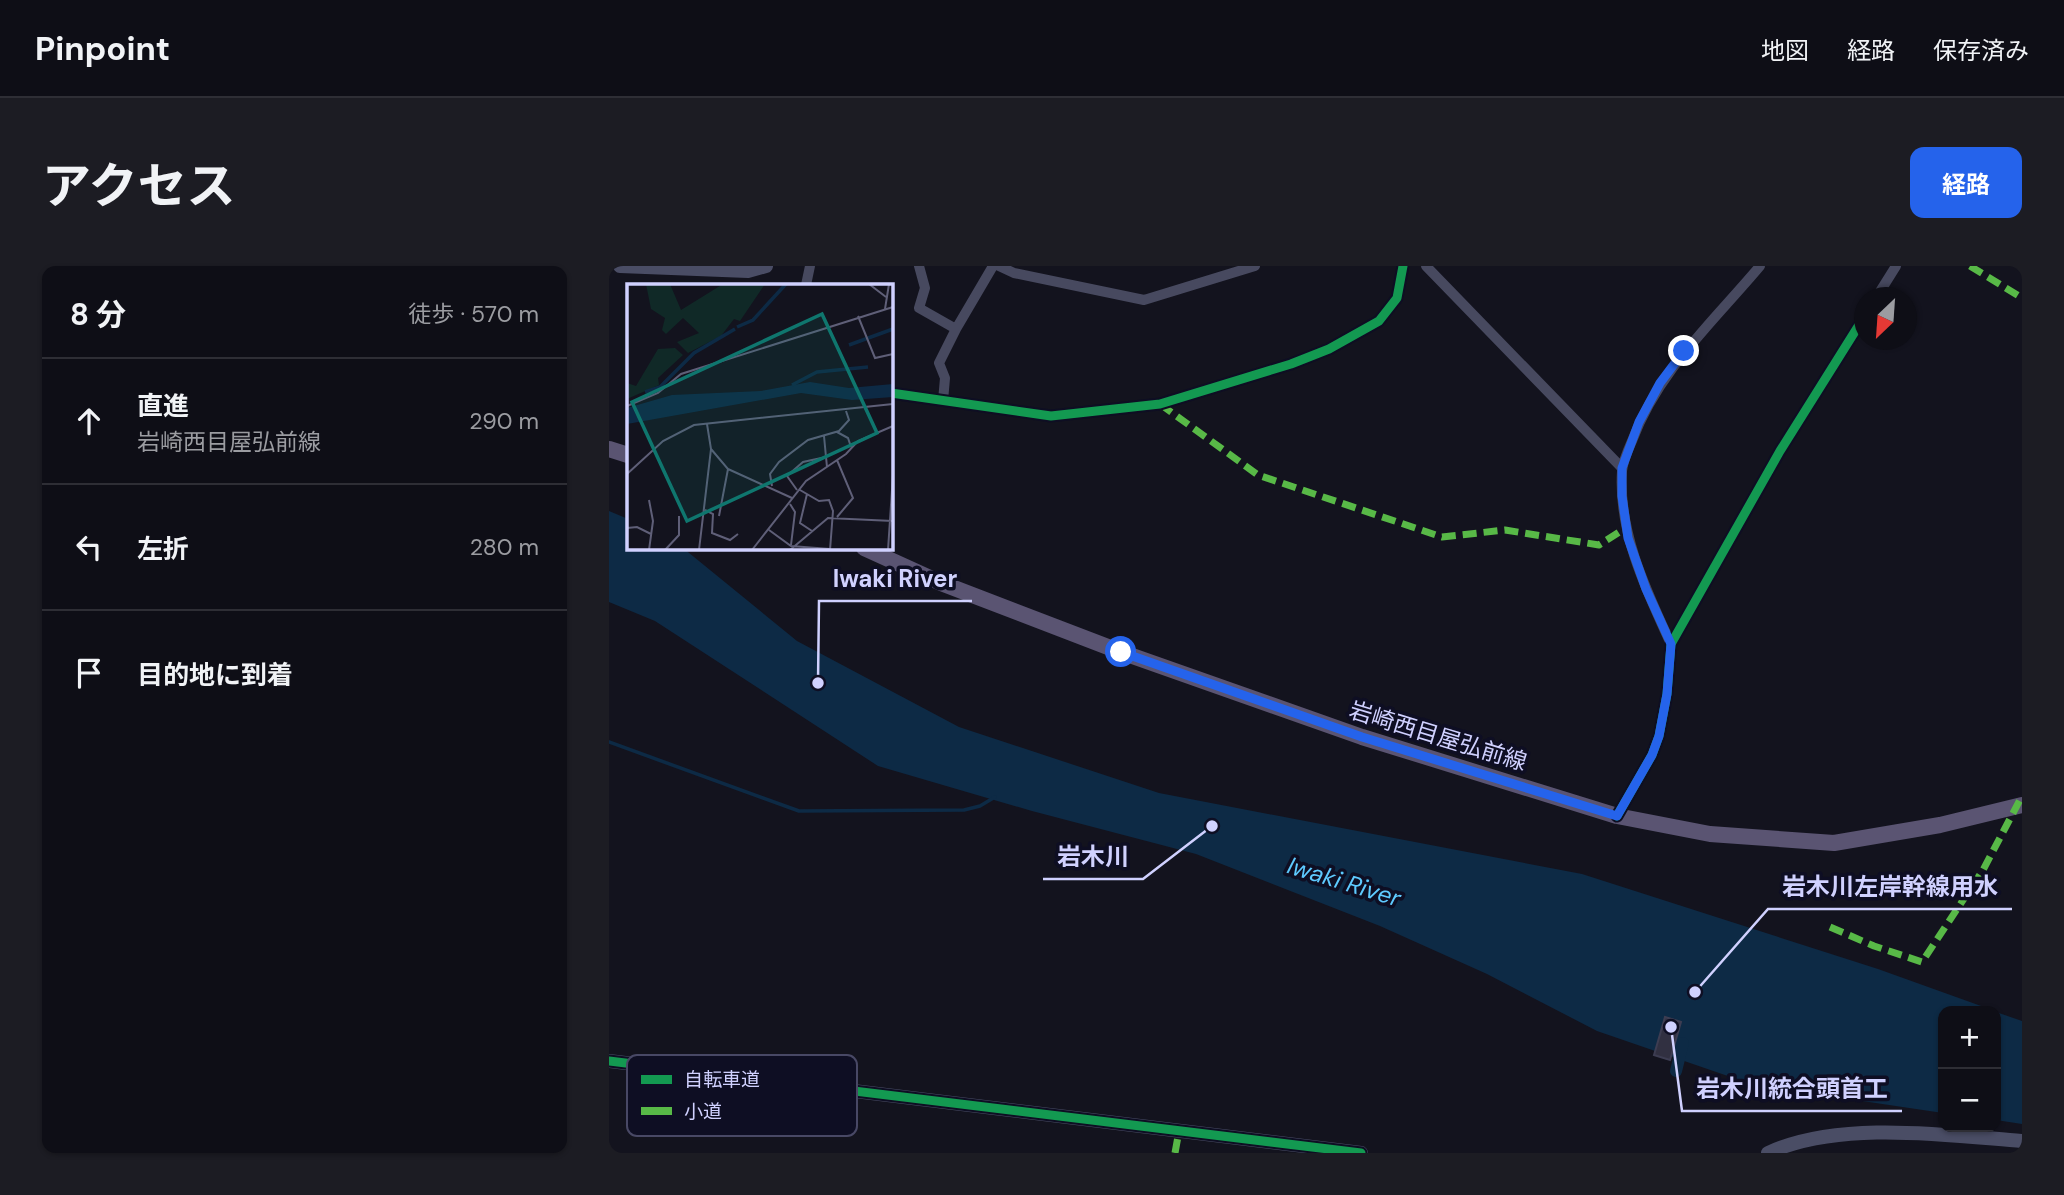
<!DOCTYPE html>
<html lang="ja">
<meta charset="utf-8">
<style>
:root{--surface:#0e0e16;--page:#1c1c23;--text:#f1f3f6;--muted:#9b9ca1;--line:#2e2e35;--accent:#2563eb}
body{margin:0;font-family:"DM Sans","Noto Sans JP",sans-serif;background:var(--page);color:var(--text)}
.controls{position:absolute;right:21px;bottom:21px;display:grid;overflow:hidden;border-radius:14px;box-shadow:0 2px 5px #0004}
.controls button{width:63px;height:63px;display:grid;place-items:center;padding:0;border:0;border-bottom:2px solid var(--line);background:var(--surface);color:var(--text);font:35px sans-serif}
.compass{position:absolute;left:1245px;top:21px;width:63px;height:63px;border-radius:50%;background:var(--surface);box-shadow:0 2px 5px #0004;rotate:205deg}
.stop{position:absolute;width:21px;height:21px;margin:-16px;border:5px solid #2563eb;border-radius:50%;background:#fff}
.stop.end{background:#2563eb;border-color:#fff;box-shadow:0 2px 7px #0008}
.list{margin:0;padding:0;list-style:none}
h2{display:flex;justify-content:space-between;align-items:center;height:91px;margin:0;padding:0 28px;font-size:30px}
h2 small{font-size:23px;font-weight:400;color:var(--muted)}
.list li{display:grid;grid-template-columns:46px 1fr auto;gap:21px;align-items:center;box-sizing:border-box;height:126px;padding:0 28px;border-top:2px solid var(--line)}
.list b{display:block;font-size:26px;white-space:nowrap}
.list p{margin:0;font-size:23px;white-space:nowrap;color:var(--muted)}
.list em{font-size:23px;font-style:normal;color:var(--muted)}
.icon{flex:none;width:38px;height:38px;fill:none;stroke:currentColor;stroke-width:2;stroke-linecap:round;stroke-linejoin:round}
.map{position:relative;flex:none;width:1413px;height:887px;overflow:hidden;border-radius:14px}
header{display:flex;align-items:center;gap:42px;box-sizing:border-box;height:98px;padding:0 35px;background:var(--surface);border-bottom:2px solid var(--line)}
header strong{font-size:33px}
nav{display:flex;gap:38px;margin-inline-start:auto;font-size:24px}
.intro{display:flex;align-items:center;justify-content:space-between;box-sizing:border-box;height:168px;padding:0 42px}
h1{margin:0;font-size:49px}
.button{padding:18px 32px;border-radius:14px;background:var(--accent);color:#fff;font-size:24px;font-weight:700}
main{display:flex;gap:42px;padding:0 42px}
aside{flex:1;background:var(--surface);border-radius:14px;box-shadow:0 2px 5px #0004}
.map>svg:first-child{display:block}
</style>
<header>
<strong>Pinpoint</strong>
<nav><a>地図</a><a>経路</a><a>保存済み</a></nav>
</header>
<div class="intro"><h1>アクセス</h1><a class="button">経路</a></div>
<main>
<aside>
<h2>8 分<small>徒歩 · 570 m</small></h2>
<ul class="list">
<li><svg class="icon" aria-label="ahead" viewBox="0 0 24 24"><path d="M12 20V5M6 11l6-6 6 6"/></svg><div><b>直進</b><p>岩崎西目屋弘前線</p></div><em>290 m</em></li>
<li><svg class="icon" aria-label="left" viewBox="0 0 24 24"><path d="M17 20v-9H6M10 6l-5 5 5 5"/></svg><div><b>左折</b></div><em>280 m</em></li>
<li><svg class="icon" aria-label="arrive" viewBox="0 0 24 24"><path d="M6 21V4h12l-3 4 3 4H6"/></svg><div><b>目的地に到着</b></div></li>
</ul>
</aside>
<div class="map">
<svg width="1413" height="887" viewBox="0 0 1413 887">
<rect width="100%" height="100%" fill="#13131e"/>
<path fill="#0d2a45" d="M0 245 19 253V282H74L188 375 350 461 550 527 973 608 1269 703 1386 745H1334V847L1145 819 988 765 878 708 771 660 587 588 423 545 269 500 46 355 0 336Z
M1387 746 1413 755V858L1387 854Z"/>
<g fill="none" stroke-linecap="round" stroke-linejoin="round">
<path stroke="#0d2a45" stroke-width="3.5" d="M0 476 190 545 355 544 371 540 386 531"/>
<path stroke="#0d2a45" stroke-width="12" d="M1067 805 1074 777"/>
</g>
<path fill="#313041" stroke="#3d3d52" stroke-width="2" d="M1056 751 1072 756 1061 794 1045 789Z"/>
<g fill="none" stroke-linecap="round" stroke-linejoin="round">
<path stroke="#47495f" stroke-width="10" d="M310 0 316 22 310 42 347 63
M390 0 405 7 535 34 646 0
M817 0 1013 202
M197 19 201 0
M1267 32 1287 0
M282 127 442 150 551 138 682 98 720 83 770 55 788 32 794 0
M334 135 336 112 330 97 347 63 384 0
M1062 378C1037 324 1009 266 1013 205 1014 195 1019 184 1023 175 1049 105 1104 56 1151 0
M1008 550 1043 489 1050 470 1058 428 1062 378 1171 185 1255 51"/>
<path stroke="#4a4d65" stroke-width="14" d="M11 0 139 5 157 0
M0 795 752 887
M1159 887C1230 854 1337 869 1413 875"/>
<path stroke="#5a5472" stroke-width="16" d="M0 183 19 189
M255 282 332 317 512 386 753 471 1008 550 1101 568 1225 577 1331 559 1413 539"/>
<path stroke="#58b947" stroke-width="7" stroke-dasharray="14 7" stroke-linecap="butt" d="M1361 0 1413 32
M551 138 649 209 833 271 896 264 990 279 1018 261
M1221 661 1265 680 1313 696 1374 604 1413 530
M566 887 570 865"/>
<defs>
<path id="cycleway" d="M282 127 442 150 551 138 682 98 720 83 770 55 788 32 794 0
M1008 550 1043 489 1050 470 1058 428 1062 378 1171 185 1255 51
M0 795 752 887"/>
</defs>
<use href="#cycleway" stroke="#0e0e23" stroke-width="13"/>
<use href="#cycleway" stroke="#139951" stroke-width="9"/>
</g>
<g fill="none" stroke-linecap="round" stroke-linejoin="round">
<path stroke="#2563eb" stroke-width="9" d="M512 386 753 471 1008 550 1043 489 1050 470 1058 428 1062 378 1037 323 1019 272 1013 230V202L1030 156 1051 117 1075 85"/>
</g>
<g text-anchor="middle" stroke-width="7" stroke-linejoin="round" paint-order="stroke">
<g font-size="23" fill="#d0d1ff" stroke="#0e0e23">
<text transform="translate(829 470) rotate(17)" y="8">岩崎西目屋弘前線</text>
</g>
<g font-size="24" font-style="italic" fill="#5ecaff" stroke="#0e0e23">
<text transform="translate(735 616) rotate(17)" y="8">Iwaki River</text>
</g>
</g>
<g transform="translate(18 18)">
<rect width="266" height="266" fill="#13131e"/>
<path d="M19 0H43L54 26 96 0H138L113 37 107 35 94 52 61 69 50 58 72 49 56 34 39 50 35 46 38 34 24 25ZM48 64 56 71 31 94 32 101 0 115V99L9 102 31 65Z" fill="#102927"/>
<path d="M183 98 222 104 266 100V113L225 116 174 109 0 140V124L45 111 134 107Z" fill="#0d2a45"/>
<path fill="none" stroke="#0d2a45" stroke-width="3.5" d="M110 43 126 36 159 0M222 61 266 45M165 101 190 88 241 83M18 108 33 103 67 69 108 45"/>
<path fill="none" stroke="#5f5f78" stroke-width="2" d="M242 0 259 13M258 25 262 0M231 32 248 74 266 70M0 122 31 109 54 90 266 23M210 148 221 154 224 163M197 152 199 173M84 165 101 185 92 232M210 176 226 214 210 233M101 185 165 214M0 190 36 157 67 141 266 120M145 202 143 190 152 178 181 156 212 147 222 136 219 127M170 206 160 192 176 178 199 173 200 183M173 206 192 217 202 216 206 227 203 266M180 210 173 239 185 247M22 216 26 237 22 266M163 220 168 228 164 261M78 226 86 230 85 249 103 256 111 250M0 244 10 243 24 250M142 246 164 262 203 265M38 266 52 251V232M72 266 84 165 80 140M125 266 179 197 219 170 231 157 266 142M163 266 201 234 266 237M261 266 266 191"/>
<path fill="#0f766e" fill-opacity="0.15" stroke="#0f766e" stroke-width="3.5" d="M195 30 250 149 60 237 5 118Z"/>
<rect width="266" height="266" fill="none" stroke="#d0d1ff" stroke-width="3.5"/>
</g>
<rect x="18" y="789" width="230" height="81" rx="10" fill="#0e0e23" stroke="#484865" stroke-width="2"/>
<rect x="32" y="809" width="31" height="9" fill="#139951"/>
<rect x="32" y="841" width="31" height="8" fill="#58b947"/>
<g font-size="19" fill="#d0d1ff">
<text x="75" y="820">自転車道</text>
<text x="75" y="852">小道</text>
</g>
<path fill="none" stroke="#d0d1ff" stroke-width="2.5" d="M209 417L210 335H363M603 560L534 613H434M1086 726L1159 643H1403M1062 761L1073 845H1293"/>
<g fill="#d0d1ff" stroke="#0e0e23" stroke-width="2.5">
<circle cx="209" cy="417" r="7"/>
<circle cx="603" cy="560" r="7"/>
<circle cx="1086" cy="726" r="7"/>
<circle cx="1062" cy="761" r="7"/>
</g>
<g font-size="24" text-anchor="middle" font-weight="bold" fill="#d0d1ff" stroke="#0e0e23" stroke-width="7" stroke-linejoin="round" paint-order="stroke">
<text x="286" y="321">Iwaki River</text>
<text x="484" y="599">岩木川</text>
<text x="1281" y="629">岩木川左岸幹線用水</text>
<text x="1183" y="831">岩木川統合頭首工</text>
</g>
</svg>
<div class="controls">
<button>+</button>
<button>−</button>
</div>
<svg class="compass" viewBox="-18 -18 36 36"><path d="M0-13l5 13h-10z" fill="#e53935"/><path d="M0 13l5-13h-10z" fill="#9b9ca1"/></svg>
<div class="stop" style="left:512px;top:386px"></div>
<div class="stop end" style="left:1075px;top:85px"></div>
</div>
</main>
